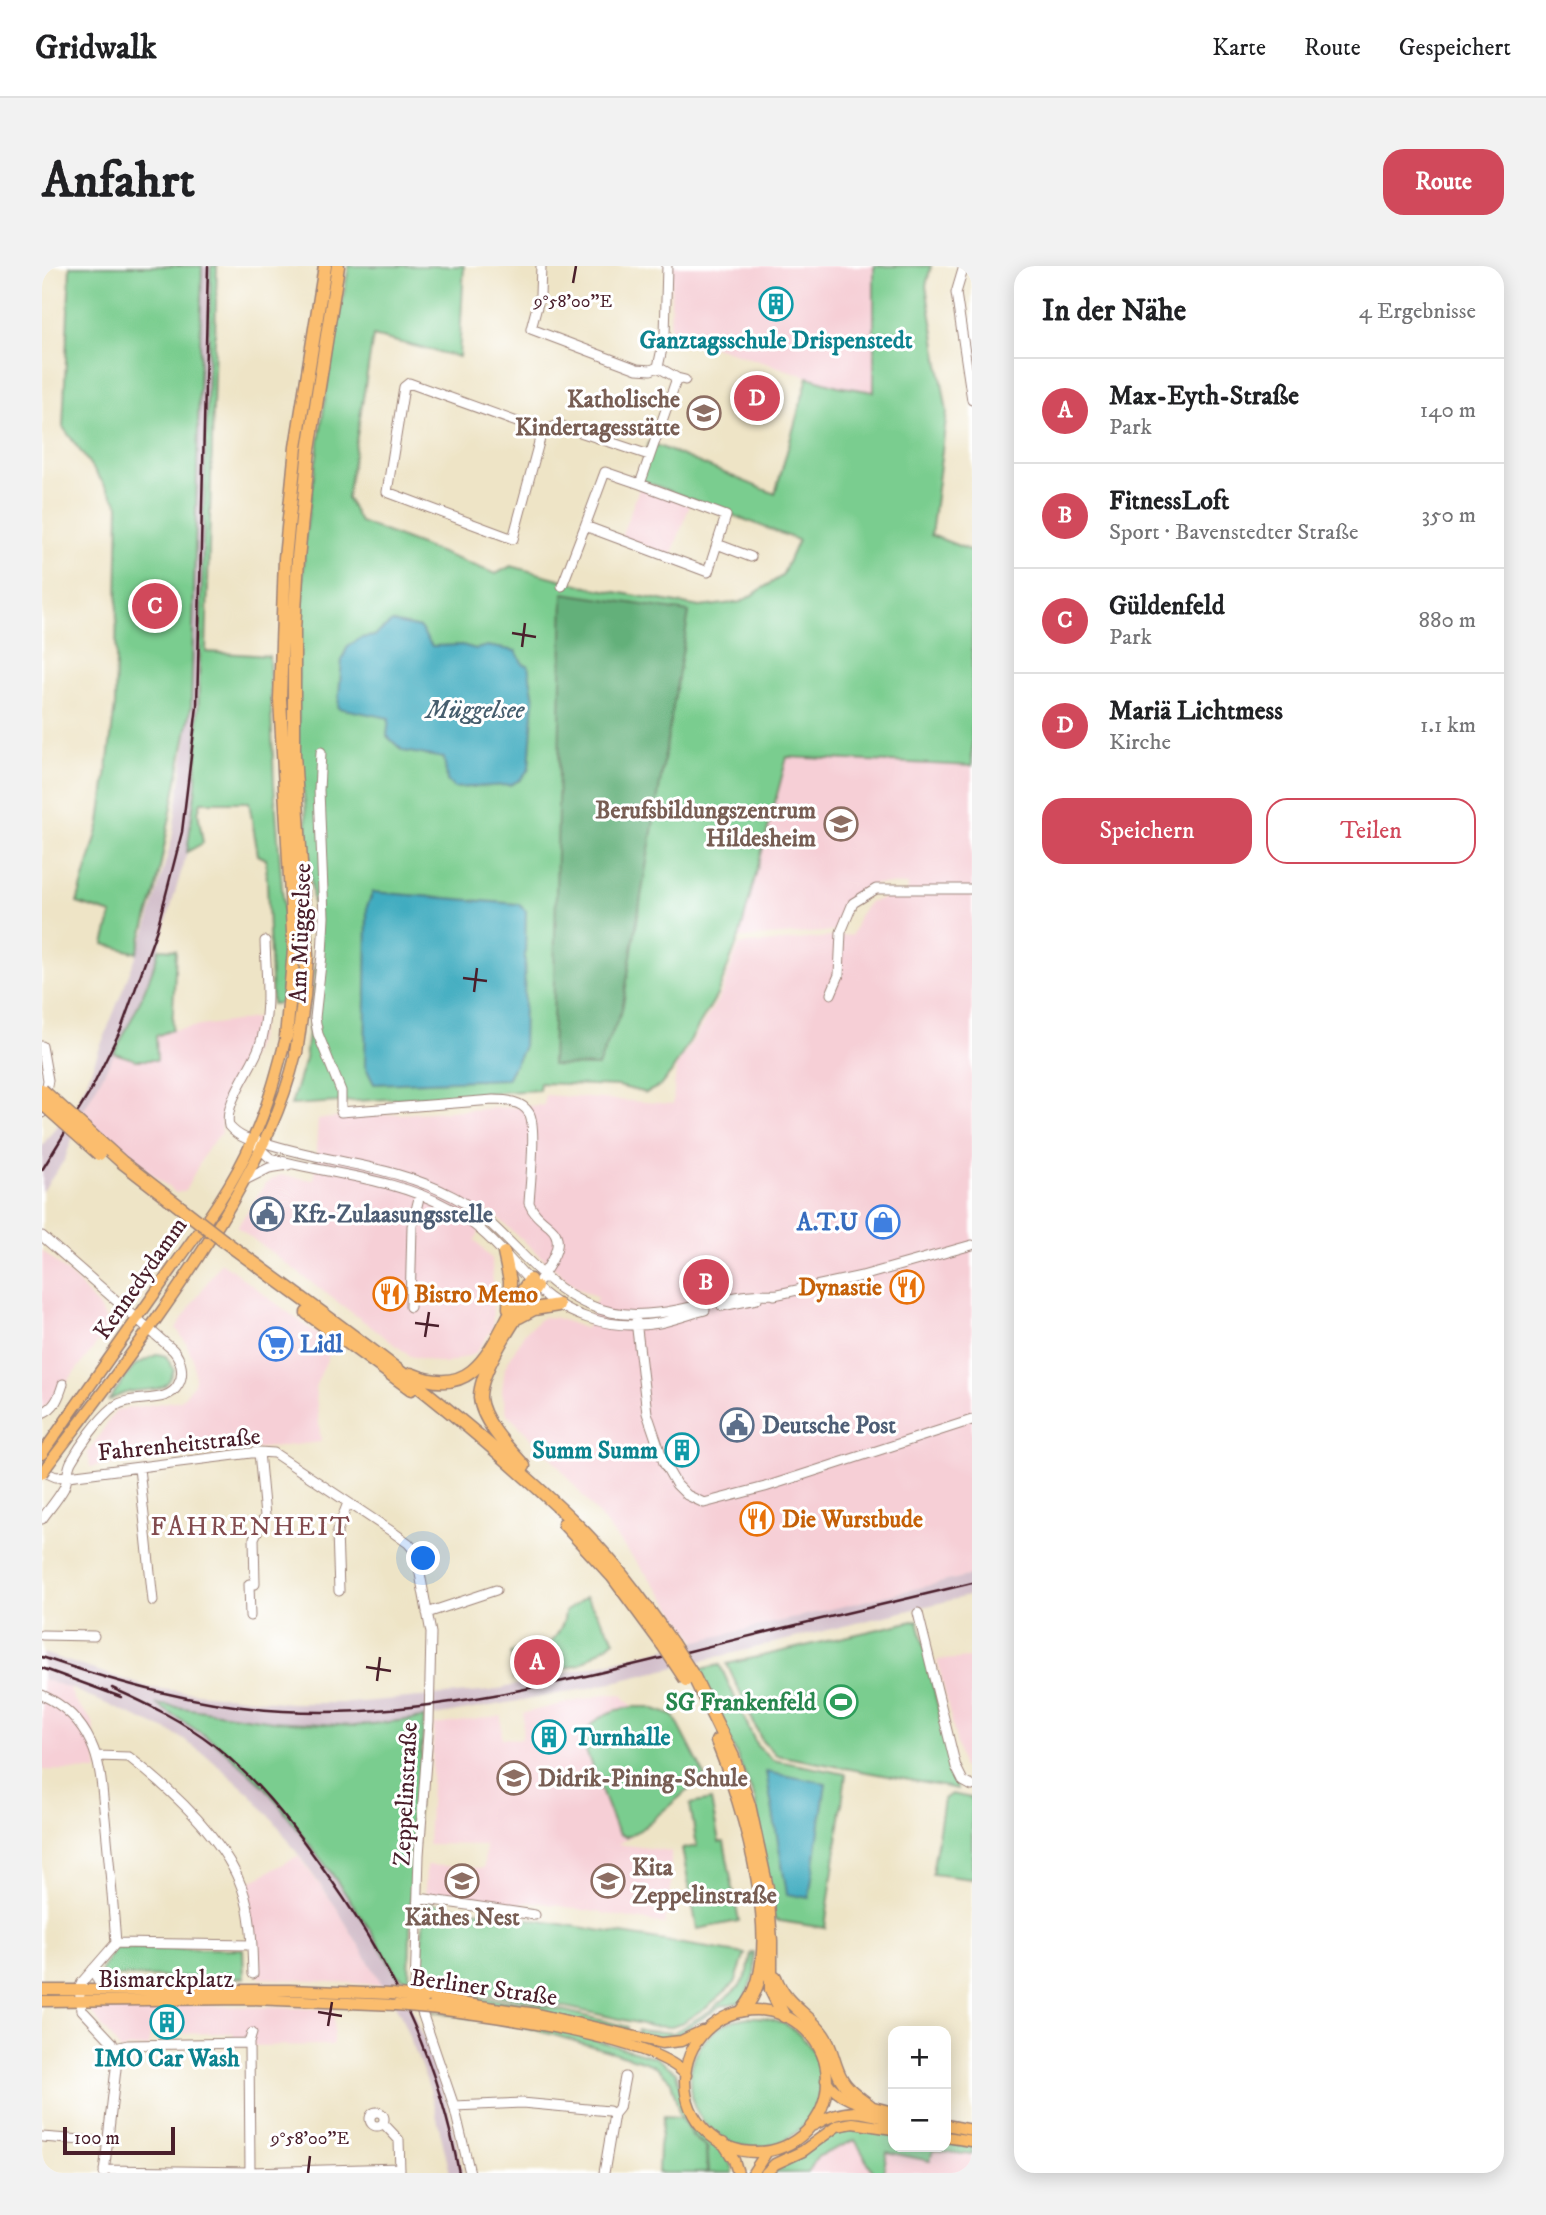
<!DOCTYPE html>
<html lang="de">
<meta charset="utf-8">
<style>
:root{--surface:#fff;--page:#f2f2f2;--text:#202124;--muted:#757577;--line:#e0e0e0;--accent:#d1495b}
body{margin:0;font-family:"IM FELL DW Pica",serif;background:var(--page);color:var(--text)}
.controls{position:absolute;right:21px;bottom:21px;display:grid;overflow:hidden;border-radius:14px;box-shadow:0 4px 18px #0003}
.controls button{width:63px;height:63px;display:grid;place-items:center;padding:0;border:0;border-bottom:2px solid var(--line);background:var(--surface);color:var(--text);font:35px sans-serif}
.scale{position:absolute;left:21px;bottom:18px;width:112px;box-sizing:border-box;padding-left:7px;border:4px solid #4a1f2b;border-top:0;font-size:19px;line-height:24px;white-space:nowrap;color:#4a1f2b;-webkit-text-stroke:5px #fff;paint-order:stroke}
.you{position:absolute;left:382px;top:1293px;width:24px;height:24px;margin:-18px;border:5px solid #fff;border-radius:50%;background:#1a73e8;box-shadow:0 0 0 10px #1a73e833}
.badge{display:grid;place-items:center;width:46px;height:46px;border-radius:50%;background:var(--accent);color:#fff;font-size:23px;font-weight:700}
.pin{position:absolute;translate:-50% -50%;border:4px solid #fff;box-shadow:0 2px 7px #0006}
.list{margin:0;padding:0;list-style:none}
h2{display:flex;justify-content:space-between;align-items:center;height:91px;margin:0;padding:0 28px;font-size:30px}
h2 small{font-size:23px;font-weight:400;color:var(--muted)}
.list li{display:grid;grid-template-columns:46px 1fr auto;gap:21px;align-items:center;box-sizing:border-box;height:105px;padding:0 28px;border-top:2px solid var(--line)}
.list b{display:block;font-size:26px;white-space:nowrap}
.list p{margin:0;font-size:23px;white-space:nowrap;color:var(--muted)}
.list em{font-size:23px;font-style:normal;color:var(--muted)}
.actions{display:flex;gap:14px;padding:21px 28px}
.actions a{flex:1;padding:16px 0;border:2px solid var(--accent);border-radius:21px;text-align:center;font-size:24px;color:var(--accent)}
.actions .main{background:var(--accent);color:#fff}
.map{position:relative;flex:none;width:930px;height:1907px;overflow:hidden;border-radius:21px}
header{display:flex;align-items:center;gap:42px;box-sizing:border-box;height:98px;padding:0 35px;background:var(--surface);border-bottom:2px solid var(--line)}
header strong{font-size:33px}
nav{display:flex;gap:38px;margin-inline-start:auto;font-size:24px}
.intro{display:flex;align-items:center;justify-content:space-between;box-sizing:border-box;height:168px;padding:0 42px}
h1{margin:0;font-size:49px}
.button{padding:18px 32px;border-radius:21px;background:var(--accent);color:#fff;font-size:24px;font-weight:700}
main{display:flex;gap:42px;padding:0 42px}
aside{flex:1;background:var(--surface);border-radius:21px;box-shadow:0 4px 18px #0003}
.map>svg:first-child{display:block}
</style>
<header>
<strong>Gridwalk</strong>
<nav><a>Karte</a><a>Route</a><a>Gespeichert</a></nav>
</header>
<div class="intro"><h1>Anfahrt</h1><a class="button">Route</a></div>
<main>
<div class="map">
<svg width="930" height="1907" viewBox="0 0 930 1907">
<rect width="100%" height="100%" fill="#fff"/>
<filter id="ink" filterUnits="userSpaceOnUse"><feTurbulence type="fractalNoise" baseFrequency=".0143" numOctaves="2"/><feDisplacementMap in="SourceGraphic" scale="14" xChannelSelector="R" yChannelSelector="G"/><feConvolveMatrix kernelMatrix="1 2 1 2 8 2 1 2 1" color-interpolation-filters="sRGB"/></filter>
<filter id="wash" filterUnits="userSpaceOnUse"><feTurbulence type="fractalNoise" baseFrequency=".00686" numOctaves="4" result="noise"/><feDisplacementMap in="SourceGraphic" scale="28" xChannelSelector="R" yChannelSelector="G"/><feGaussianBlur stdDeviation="1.57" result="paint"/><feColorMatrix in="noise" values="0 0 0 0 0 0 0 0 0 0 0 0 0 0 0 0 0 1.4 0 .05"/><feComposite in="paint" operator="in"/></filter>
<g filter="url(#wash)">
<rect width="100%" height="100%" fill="#eee4c6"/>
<path fill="#f6cfd6" d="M630 0H832V127L796 120 628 67Z
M598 220 648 239 629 290 579 271Z
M745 491 930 500V1309L655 1376 622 1330 514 1197 465 1148 460 1125 463 1101 483 1066 501 1051 515 1052 544 1063 555 1031 533 1021 448 945 433 974 450 993 451 1062 433 1088 403 1098 368 1090 195 961 224 917 238 909 272 914 276 853 502 839 503 829 631 838 634 802 678 730 697 679 810 669 817 650 826 637 844 631H865L866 619 833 618 808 634 798 665 697 672Z
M221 751 215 776 179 855 180 866 165 883 143 925 134 927 38 851 72 787 94 794H114V769L130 764Z
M0 984 35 1016 57 1042 63 1052 64 1066 14 1130 0 1144Z
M179 996 291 1080 273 1121 279 1176 48 1201 46 1186 74 1144 139 1134 151 1119 153 1114 151 1093 144 1077 134 1062Z
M930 1392V1509L920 1500 895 1394Z
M0 1413 28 1422 32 1434 51 1456 56 1505 0 1504Z
M565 1428 580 1429 591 1441 573 1443 539 1472 573 1561 577 1568 584 1571 590 1570 576 1578 629 1585V1623L623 1658 501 1637 491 1636 473 1639 383 1627 384 1599 442 1602 443 1579 386 1578 392 1459 459 1450 460 1472 480 1473 481 1447Z
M256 1590 294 1641 341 1719 217 1712 202 1619Z
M67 1737 292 1743 291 1779 191 1780V1767L108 1768 107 1781 86 1782 79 1785 43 1738Z
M787 1869 851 1881H904V1877L930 1881V1907H730Z"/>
<path fill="#d1bdc9" d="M160 0H169L159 408 154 520 145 586 112 699 85 764 38 851 23 893 0 926V880L14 861 31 845 44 817 104 665 130 573 149 442Z
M930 1309V1329L543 1423 382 1452 313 1460 231 1455 116 1440 173 1476 216 1514 260 1566 327 1662 355 1709 385 1779 406 1840 421 1907H408L388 1823 358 1748 294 1641 233 1556 208 1528 165 1490 133 1468 28 1422 0 1413V1387L109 1422 248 1437H307L449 1425Z"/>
<path fill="#7acd8f" stroke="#62765d" stroke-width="2" d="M28 0H160L149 442 114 623 95 687 62 678 70 648 35 637 58 557 73 440 77 239 21 161Z
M169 0H175L164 386 227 390 232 519 243 661 240 737 230 738 224 593 216 589 207 536H159L156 546 161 577 145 586 154 520Z
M307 0H422L417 91 331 70 305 232 318 256 454 308 469 300 551 322 658 341 699 336 740 310 756 274 596 213 607 176 733 228 766 111 796 120 832 126V0H889L884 20 905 146 889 269 930 285V500L745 491 697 672 675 729 629 807 618 820 604 827 576 820 498 817 497 824 249 839 263 793 275 688 263 538 256 483V399L263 271 288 99Z
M117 683 134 684 130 764 114 770 115 794H94L72 787C90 754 107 719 117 683Z
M116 1088 124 1090 132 1104C124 1128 112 1122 92 1125 82 1126 74 1131 66 1135L93 1099Z
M544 1331 573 1374 537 1399 472 1413 469 1387 476 1385 481 1394C501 1386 522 1369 523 1346Z
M876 1354 915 1523 734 1489 720 1475 685 1398Z
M678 1399 715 1480 731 1494 804 1508 783 1662 732 1654 713 1533 671 1433 655 1404Z
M114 1438 231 1455 313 1460 382 1452 369 1626 367 1715 355 1709 327 1662 288 1605 223 1521 173 1476Z
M591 1441H607L632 1450 663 1510 598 1564 584 1571 577 1568 573 1561 539 1472C553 1451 566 1444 591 1441Z
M909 1528 930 1532V1613L890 1608 902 1533Z
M669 1534 677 1576H682L697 1655 655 1663 640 1583 655 1580 648 1538Z
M382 1636 703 1688 693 1717 666 1740 641 1756 627 1761 609 1760 496 1735 378 1721 382 1719 378 1717Z
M73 1682 201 1683 202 1712 61 1710 59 1705Z
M709 1687H712L713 1708 701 1735 679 1740 631 1772H603L595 1769 596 1764 631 1767 669 1744 698 1720 706 1706Z
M381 1726 496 1738 586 1761 585 1767 381 1729Z
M387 1745 493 1757 613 1791 634 1806 643 1842 658 1866 680 1885 691 1902V1907H667L665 1881 652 1870 637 1846 629 1815 615 1801 601 1795 491 1763Z
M648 1816a65 65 0 1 1 130 0a65 65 0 1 1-130 0Z
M622 1850 638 1851 651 1871 664 1882 665 1907H616L617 1880Z
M818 1862 851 1868V1881H904V1877L930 1881V1889L891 1884 888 1895 845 1886 841 1907H832L813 1874 775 1891 766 1907H730C752 1888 789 1863 818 1862Z"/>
<path fill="#63b07a" stroke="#566852" stroke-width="2" d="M521 327 647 346 580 744 556 800 510 799Z"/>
<path fill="#41acc0" stroke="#466676" stroke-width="2" d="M350 356 378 362 390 380 420 379 434 383 445 380 474 385 481 398 486 399 492 433 487 503 478 514 468 519 412 522 405 515 402 492 361 485 345 470 347 452 296 442 300 393 306 380 319 372 332 370Z
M331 626 476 638 484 645 481 783 465 813 332 818 323 800 325 640Z
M724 1506 784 1517 767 1632 745 1628Z"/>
</g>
<g filter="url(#ink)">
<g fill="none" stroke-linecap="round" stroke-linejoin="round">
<defs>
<path id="minor" d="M499 0 498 29 489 63 595 103 609 104 616 101
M625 0 623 69 616 101 635 112 643 114
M922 0 914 27 930 134
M500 165 471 273 345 226 362 121 367 117 500 165 517 159 607 189
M543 260 563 206 598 218 635 112
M675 278 709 291
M520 320 543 260 666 306 684 250 598 218
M279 486 277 524 282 651 280 689 273 752 276 768 299 825V846L451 834C464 834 480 835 487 847 495 859 488 919 487 937 492 949 499 953 508 961 528 978 502 1004 494 1021
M223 675C224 710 229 746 218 779 211 801 181 837 187 860 197 872 209 875 224 877 288 898 350 898 412 931 470 962 500 1032 569 1046 612 1055 657 1037 700 1030 712 1028 725 1028 737 1028
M789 728 797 709 799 666 811 637 834 623H930
M0 780 6 814 0 847
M215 880 228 892C288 909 351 911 407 942 439 959 462 987 486 1013 520 1050 567 1065 617 1057 632 1054 648 1048 663 1044
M203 914 227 902 246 899
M0 970 131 1084C139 1093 143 1108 136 1119 125 1140 89 1127 72 1141 56 1154 39 1178 29 1196 25 1204 26 1214 22 1222 16 1233 7 1243 0 1253
M732 1029 820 1010 930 979
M680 1040 715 1033
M368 1041 370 960 378 928
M594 1055 605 1147 622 1197 634 1218 645 1229 662 1237 723 1221 930 1154
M0 1147C13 1142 17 1131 21 1118
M97 1202 111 1335
M0 1205 14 1211 26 1210 217 1186 232 1187 352 1267 366 1277 374 1286 389 1367 387 1455 377 1589 373 1726 412 1840 428 1907
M297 1325 295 1265 306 1237
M385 1347 454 1324
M876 1347 914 1501 921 1515 930 1520
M208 1350 207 1318H213L212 1272 223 1250 217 1186
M0 1369 52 1370
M0 1429C22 1439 39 1455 49 1477 60 1500 60 1527 63 1552 67 1594 71 1635 74 1677
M55 1490 87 1491C128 1523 182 1572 200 1622 210 1649 210 1679 211 1708
M377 1632 493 1649
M74 1677 210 1679
M51 1703 56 1715 65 1723
M73 1782 86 1779 207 1777
M412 1840 480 1837 567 1845 572 1848
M328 1853a7 7 0 1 1 14 0a7 7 0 1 1-14 0Z
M341 1857 357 1874 358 1905
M0 1871 66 1876
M62 1904 208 1906 358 1902
M62 1907 75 1794 70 1776 40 1744 37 1723 40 1716 74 1677
M208 1907 207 1777 210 1767
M562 1907 572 1848 577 1842 583 1811"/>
<path id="major" d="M0 1188C44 1125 88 1063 132 1000 161 960 192 918 211 873 226 840 235 806 244 771
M5 1200C69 1115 135 1031 189 938 218 887 240 845 254 787
M0 1724H247L349 1728
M383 1732 495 1748 620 1777 639 1775 660 1765
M0 1735 211 1733 354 1739
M387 1742C441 1749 612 1770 644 1809
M643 1815a71 71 0 1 1 142 0a71 71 0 1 1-142 0Z
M784 1814C797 1836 829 1840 851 1846
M772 1859C803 1841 818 1844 851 1855
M904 1859 930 1864
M904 1871 930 1875
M681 1877 692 1894 696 1907
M711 1907 724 1887
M724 1907 733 1898 761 1885 795 1860 811 1857 851 1863"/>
<path id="highway" d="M244 771 252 684 238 433 243 292 254 181 283 0
M254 787 262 730 265 690 252 488V365L256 292 267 184 296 0
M182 975C284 1050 386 1122 479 1207 505 1230 532 1254 555 1280 583 1310 606 1343 630 1377
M462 987 468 1015 467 1042
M265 1047 369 1123
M477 1051 492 1043 516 1039
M369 1108C444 1140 453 1061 488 1014
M482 1200C467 1183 440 1155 438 1132 437 1103 478 1046 494 1021
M522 1258 571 1311 621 1379
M652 1411 691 1491 707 1539 725 1622 729 1675V1724L742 1750
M675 1475C700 1535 749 1691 701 1744
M733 1711C743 1740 765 1746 781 1769 791 1783 791 1800 800 1814 806 1825 818 1832 828 1840"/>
</defs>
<use href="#minor" stroke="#9c8278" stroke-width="11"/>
<use href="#major" stroke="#9c8278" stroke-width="13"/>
<use href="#highway" stroke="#9c8278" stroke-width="15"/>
<use href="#minor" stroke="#fff" stroke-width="9"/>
<use href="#major" stroke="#fbbd6e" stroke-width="10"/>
<use href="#highway" stroke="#fbbd6e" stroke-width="12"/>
<path stroke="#4a1f2b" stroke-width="2.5" d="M0 904 48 826 79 763 115 663 140 566 155 440 166 0
M0 1391C79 1418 158 1440 241 1445 379 1453 516 1417 648 1385 742 1361 836 1340 930 1317
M0 1402 79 1431
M70 1422C106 1438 141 1455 172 1479 213 1512 245 1552 275 1594 346 1691 395 1788 417 1907"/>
<defs>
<path id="major-bridge" d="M0 1207 5 1200
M349 1728 383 1732
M354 1739 387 1742"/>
<path id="highway-bridge" d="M0 824 80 896 182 975
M0 837 57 888
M630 1377 650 1408
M621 1379 644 1414"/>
</defs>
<use href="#major-bridge" stroke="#9c8278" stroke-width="13" stroke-linecap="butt"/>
<use href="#highway-bridge" stroke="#9c8278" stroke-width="15" stroke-linecap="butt"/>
<use href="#major-bridge" stroke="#fbbd6e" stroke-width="10"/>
<use href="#highway-bridge" stroke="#fbbd6e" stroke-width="12"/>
</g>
</g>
<path fill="none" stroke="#4a1f2b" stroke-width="2.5" d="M531 17 534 0M470 367 494 371M480 381 483 357M421 712 445 715M432 726 435 702M373 1057 397 1060M383 1071 387 1046M324 1401 349 1405M335 1415 338 1391M276 1746 300 1750M286 1760 290 1736M266 1907 268 1890"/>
<defs>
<symbol id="building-ring" viewBox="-11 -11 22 22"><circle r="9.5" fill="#fff" stroke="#0f9aa8" stroke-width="1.5"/><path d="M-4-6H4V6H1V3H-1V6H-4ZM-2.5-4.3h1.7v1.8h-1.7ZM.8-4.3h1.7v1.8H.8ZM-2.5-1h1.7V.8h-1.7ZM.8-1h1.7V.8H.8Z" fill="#0f9aa8"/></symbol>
<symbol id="school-ring" viewBox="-11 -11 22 22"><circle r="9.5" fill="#fff" stroke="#8d6e63" stroke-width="1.5"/><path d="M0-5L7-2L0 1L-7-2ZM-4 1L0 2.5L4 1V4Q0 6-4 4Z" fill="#8d6e63"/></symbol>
<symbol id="civic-ring" viewBox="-11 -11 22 22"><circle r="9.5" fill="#fff" stroke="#5c6f8a" stroke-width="1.5"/><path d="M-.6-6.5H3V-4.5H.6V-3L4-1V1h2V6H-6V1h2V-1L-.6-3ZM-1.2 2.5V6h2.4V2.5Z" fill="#5c6f8a"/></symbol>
<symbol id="shop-ring" viewBox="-11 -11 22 22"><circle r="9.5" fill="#fff" stroke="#3f7fe0" stroke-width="1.5"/><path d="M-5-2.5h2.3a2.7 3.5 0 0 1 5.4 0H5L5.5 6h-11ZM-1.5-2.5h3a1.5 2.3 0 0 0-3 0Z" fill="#3f7fe0"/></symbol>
<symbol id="restaurant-ring" viewBox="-11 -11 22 22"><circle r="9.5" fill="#fff" stroke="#e8710a" stroke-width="1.5"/><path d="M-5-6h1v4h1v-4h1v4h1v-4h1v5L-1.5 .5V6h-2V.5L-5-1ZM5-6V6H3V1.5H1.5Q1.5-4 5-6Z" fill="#e8710a"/></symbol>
<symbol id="supermarket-ring" viewBox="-11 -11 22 22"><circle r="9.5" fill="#fff" stroke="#3f7fe0" stroke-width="1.5"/><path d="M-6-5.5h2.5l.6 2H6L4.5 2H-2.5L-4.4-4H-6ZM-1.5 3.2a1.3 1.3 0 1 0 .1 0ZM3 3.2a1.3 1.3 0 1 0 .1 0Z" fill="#3f7fe0"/></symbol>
<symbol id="stadium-ring" viewBox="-11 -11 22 22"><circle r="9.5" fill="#fff" stroke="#2e9e5b" stroke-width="1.5"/><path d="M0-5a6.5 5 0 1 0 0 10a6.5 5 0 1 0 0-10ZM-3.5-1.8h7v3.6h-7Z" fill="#2e9e5b"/></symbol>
</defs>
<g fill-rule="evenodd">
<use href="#building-ring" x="715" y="19" width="38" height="38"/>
<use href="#school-ring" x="643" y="128" width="38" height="38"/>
<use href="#school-ring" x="780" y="539" width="38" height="38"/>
<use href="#civic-ring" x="206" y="929" width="38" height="38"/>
<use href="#shop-ring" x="822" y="937" width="38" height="38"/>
<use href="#restaurant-ring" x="846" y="1002" width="38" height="38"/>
<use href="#restaurant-ring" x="329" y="1009" width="38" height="38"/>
<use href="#supermarket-ring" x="215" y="1059" width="38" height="38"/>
<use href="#civic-ring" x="676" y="1140" width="38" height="38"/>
<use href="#building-ring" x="621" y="1165" width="38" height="38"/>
<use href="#restaurant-ring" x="696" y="1234" width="38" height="38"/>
<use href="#stadium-ring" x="780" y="1417" width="38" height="38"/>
<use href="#building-ring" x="488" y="1452" width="38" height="38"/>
<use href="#school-ring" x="453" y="1493" width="38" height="38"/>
<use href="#school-ring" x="401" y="1596" width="38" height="38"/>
<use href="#school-ring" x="547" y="1596" width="38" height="38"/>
<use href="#building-ring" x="106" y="1737" width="38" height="38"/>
</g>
<g text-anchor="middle" stroke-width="6" stroke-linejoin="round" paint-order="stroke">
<g font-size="24" font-weight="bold" fill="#0d838f" stroke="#fff">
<text x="734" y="82">Ganztagsschule Drispenstedt</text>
<text x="616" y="1192" text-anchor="end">Summ Summ</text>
<text x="532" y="1479" text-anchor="start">Turnhalle</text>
<text x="125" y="1800">IMO Car Wash</text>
</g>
<g font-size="24" font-weight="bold" fill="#785e54" stroke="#fff" text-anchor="end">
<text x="638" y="141">Katholische<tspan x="638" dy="28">Kindertagesstätte</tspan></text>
<text x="774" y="552">Berufsbildungszentrum<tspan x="774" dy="28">Hildesheim</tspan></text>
<text x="496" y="1520" text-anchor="start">Didrik-Pining-Schule</text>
<text x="590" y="1609" text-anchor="start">Kita<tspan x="590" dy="28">Zeppelinstraße</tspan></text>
<text x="420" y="1659" text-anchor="middle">Käthes Nest</text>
</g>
<g font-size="24" fill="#4a1f2b" stroke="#fff">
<text transform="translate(258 667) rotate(-88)" y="8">Am Müggelsee</text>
<text transform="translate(98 1012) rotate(-55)" y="8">Kennedydamm</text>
<text transform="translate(137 1178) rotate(-6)" y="8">Fahrenheitstraße</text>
<text transform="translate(363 1528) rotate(-87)" y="8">Zeppelinstraße</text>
<text x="124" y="1721">Bismarckplatz</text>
<text transform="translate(442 1721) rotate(8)" y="8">Berliner Straße</text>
</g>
<g font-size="24" font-weight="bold" fill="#4e5e75" stroke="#fff" text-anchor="start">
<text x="250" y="956">Kfz-Zulaasungsstelle</text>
<text x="720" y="1167">Deutsche Post</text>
</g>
<g font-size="24" font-weight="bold" fill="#366cbe" stroke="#fff" text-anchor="end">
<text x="816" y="964">A.T.U</text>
<text x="258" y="1086" text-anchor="start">Lidl</text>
</g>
<g font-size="24" font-weight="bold" fill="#c56008" stroke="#fff" text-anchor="start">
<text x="840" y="1029" text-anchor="end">Dynastie</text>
<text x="372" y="1036">Bistro Memo</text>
<text x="740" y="1261">Die Wurstbude</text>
</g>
<g font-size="24" font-weight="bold" fill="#27864d" stroke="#fff" text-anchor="end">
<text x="774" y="1444">SG Frankenfeld</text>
</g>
<g font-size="26" font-style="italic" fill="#465e6e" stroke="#fff">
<text x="433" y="452">Müggelsee</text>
</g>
<g font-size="26" letter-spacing="2" fill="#824b4e" stroke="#fff">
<text x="209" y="1269">FAHRENHEIT</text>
</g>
</g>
<g font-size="18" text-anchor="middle" fill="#4a1f2b" stroke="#fff" stroke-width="6" stroke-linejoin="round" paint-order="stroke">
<text x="531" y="41">9°58'00"E</text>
<text x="268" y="1878">9°58'00"E</text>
</g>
</svg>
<div class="controls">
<button>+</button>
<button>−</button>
</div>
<div class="scale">100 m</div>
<div class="you"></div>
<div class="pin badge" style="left:495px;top:1396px">A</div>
<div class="pin badge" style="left:664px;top:1016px">B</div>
<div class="pin badge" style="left:113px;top:340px">C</div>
<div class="pin badge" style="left:715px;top:132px">D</div>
</div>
<aside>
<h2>In der Nähe<small>4 Ergebnisse</small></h2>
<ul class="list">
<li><span class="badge">A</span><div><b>Max-Eyth-Straße</b><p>Park</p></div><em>140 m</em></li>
<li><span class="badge">B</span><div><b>FitnessLoft</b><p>Sport · Bavenstedter Straße</p></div><em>350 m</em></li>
<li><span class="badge">C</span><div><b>Güldenfeld</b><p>Park</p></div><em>880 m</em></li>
<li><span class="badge">D</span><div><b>Mariä Lichtmess</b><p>Kirche</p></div><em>1.1 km</em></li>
</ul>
<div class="actions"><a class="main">Speichern</a><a>Teilen</a></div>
</aside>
</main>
